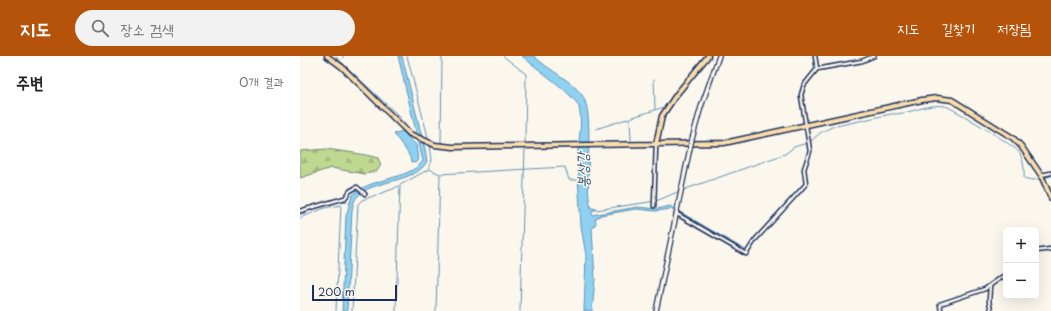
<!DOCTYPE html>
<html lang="ko">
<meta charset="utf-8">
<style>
:root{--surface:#fff;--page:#f2f2f2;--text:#222;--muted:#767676;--line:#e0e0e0;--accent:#b45309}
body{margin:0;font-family:"Playpen Sans","Poor Story",sans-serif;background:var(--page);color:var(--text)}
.controls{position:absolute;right:12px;bottom:12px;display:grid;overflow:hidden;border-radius:6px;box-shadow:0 4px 16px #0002}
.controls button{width:36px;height:36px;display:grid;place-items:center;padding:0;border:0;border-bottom:1px solid var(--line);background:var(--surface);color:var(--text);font:20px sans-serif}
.scale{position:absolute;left:12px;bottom:10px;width:85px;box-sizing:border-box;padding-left:4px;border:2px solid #1b2f5e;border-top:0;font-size:11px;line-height:14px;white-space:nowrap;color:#1b2f5e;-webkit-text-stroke:3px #fbf7ec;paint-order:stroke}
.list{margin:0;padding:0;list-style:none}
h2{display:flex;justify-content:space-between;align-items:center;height:52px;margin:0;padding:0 16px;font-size:17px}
h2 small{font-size:13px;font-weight:400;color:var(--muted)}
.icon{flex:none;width:22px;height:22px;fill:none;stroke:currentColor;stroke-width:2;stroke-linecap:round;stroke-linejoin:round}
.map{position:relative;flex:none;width:751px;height:255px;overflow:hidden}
header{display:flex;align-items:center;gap:24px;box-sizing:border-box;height:56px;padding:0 20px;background:var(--accent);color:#fff}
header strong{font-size:19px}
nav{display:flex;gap:22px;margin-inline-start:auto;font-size:14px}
.search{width:280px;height:36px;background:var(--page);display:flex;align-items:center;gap:10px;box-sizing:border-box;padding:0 14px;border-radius:22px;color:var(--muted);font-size:15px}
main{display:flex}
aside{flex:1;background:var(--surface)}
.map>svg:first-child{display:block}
</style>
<header>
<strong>지도</strong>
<div class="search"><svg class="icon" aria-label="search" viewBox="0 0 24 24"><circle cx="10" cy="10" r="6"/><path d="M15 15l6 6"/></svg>장소 검색</div>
<nav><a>지도</a><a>길찾기</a><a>저장됨</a></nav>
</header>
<main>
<aside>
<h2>주변<small>0개 결과</small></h2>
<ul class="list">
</ul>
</aside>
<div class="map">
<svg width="751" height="255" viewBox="0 0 751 255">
<defs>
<pattern id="forest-firs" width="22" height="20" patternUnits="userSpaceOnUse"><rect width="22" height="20" fill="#bfd88f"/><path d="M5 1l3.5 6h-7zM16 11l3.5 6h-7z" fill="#a4ba7e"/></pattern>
</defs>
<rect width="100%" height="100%" fill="#fbf7ec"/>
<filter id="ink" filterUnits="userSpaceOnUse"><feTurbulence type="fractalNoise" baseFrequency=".025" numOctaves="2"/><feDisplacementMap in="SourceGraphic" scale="8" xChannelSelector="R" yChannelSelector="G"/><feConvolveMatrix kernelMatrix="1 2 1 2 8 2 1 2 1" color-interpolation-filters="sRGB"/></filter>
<g filter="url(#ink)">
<path fill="url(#forest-firs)" stroke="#6d8476" d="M27 93C44 96 61 97 78 102L81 109 77 115 65 118 31 112 0 122V95Z"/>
<path fill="#8fd1f0" stroke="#6190b6" d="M98 0H102L125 93 127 105C117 127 71 124 58 140 54 144 53 149 52 154L47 255H42L46 160 52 140C69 121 108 125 123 105Z
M222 0H234C248 14 270 23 282 39 296 58 283 125 291 152L297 153 292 155V159L337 151 357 153 370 150 447 195 446 197 372 153 355 155 336 153 301 159 295 163 296 167 292 173 295 223 292 255H284L286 200 281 170 278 121C281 110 277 101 278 91 280 78 282 64 279 51 275 39 233 10 222 0Z
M102 75 116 89 118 104 115 107 111 106C111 98 99 86 94 78Z"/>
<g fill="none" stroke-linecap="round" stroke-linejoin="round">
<path stroke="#6190b6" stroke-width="1" d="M35 0 101 62
M107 0 128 81 130 85
M203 0 226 18 225 88
M41 3 44 0
M354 23 355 53
M330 63 331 84
M296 73 364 51 404 0
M133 86 141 87 142 0
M129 113 140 118 265 111 269 124H278
M744 122 751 120
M383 134 485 98 494 91 510 86 520 77 532 71 591 58C609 59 626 47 645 50 653 52 713 89 718 95 723 101 725 114 724 122L732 124 741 123
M296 154 356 145 380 135
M0 159C14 153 34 142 49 146
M0 162 25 152 41 149 36 255
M52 255 58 148 62 144 93 133 129 113 132 104 130 89
M96 255 100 130
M136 255 140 119
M220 255 225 91"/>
<defs>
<path id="street" d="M515 0 517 13
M741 119 751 117
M354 150 356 88
M0 155 45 142 50 135 57 131 65 138
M377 158 446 198 455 184 506 128 504 113 510 95 501 39 504 29 517 13 562 5 574 0
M736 195 751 193
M690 230 689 245 691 255
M641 255 640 248 685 233 706 218"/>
<path id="secondary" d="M392 83 401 51 419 0
M356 255 390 92"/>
<path id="primary" d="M27 0 42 11 110 78 135 89 153 91 424 87 622 44 637 42 652 44 713 82 721 90 741 119 751 142
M356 88 362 60 376 39 408 0"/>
</defs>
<use href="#street" stroke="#1b2f5e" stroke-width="5.5"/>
<use href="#secondary" stroke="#1b2f5e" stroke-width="6"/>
<use href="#primary" stroke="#1b2f5e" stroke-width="7"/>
<use href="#street" stroke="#fbf7ec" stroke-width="2.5"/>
<use href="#secondary" stroke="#fbf7ec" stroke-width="3.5"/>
<use href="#primary" stroke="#f9ddab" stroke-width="4"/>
<defs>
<path id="secondary-bridge" d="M390 92 392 83"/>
</defs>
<use href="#secondary-bridge" stroke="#1b2f5e" stroke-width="6" stroke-linecap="butt"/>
<use href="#secondary-bridge" stroke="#fbf7ec" stroke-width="3.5"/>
</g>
</g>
<g text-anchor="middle" stroke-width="3" stroke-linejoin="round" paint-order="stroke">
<g font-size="15" font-style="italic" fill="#385882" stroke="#fbf7ec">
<text transform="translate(283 114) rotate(-91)" y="5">봉상강</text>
</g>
</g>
</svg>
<div class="controls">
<button>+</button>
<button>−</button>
</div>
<div class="scale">200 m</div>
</div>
</main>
